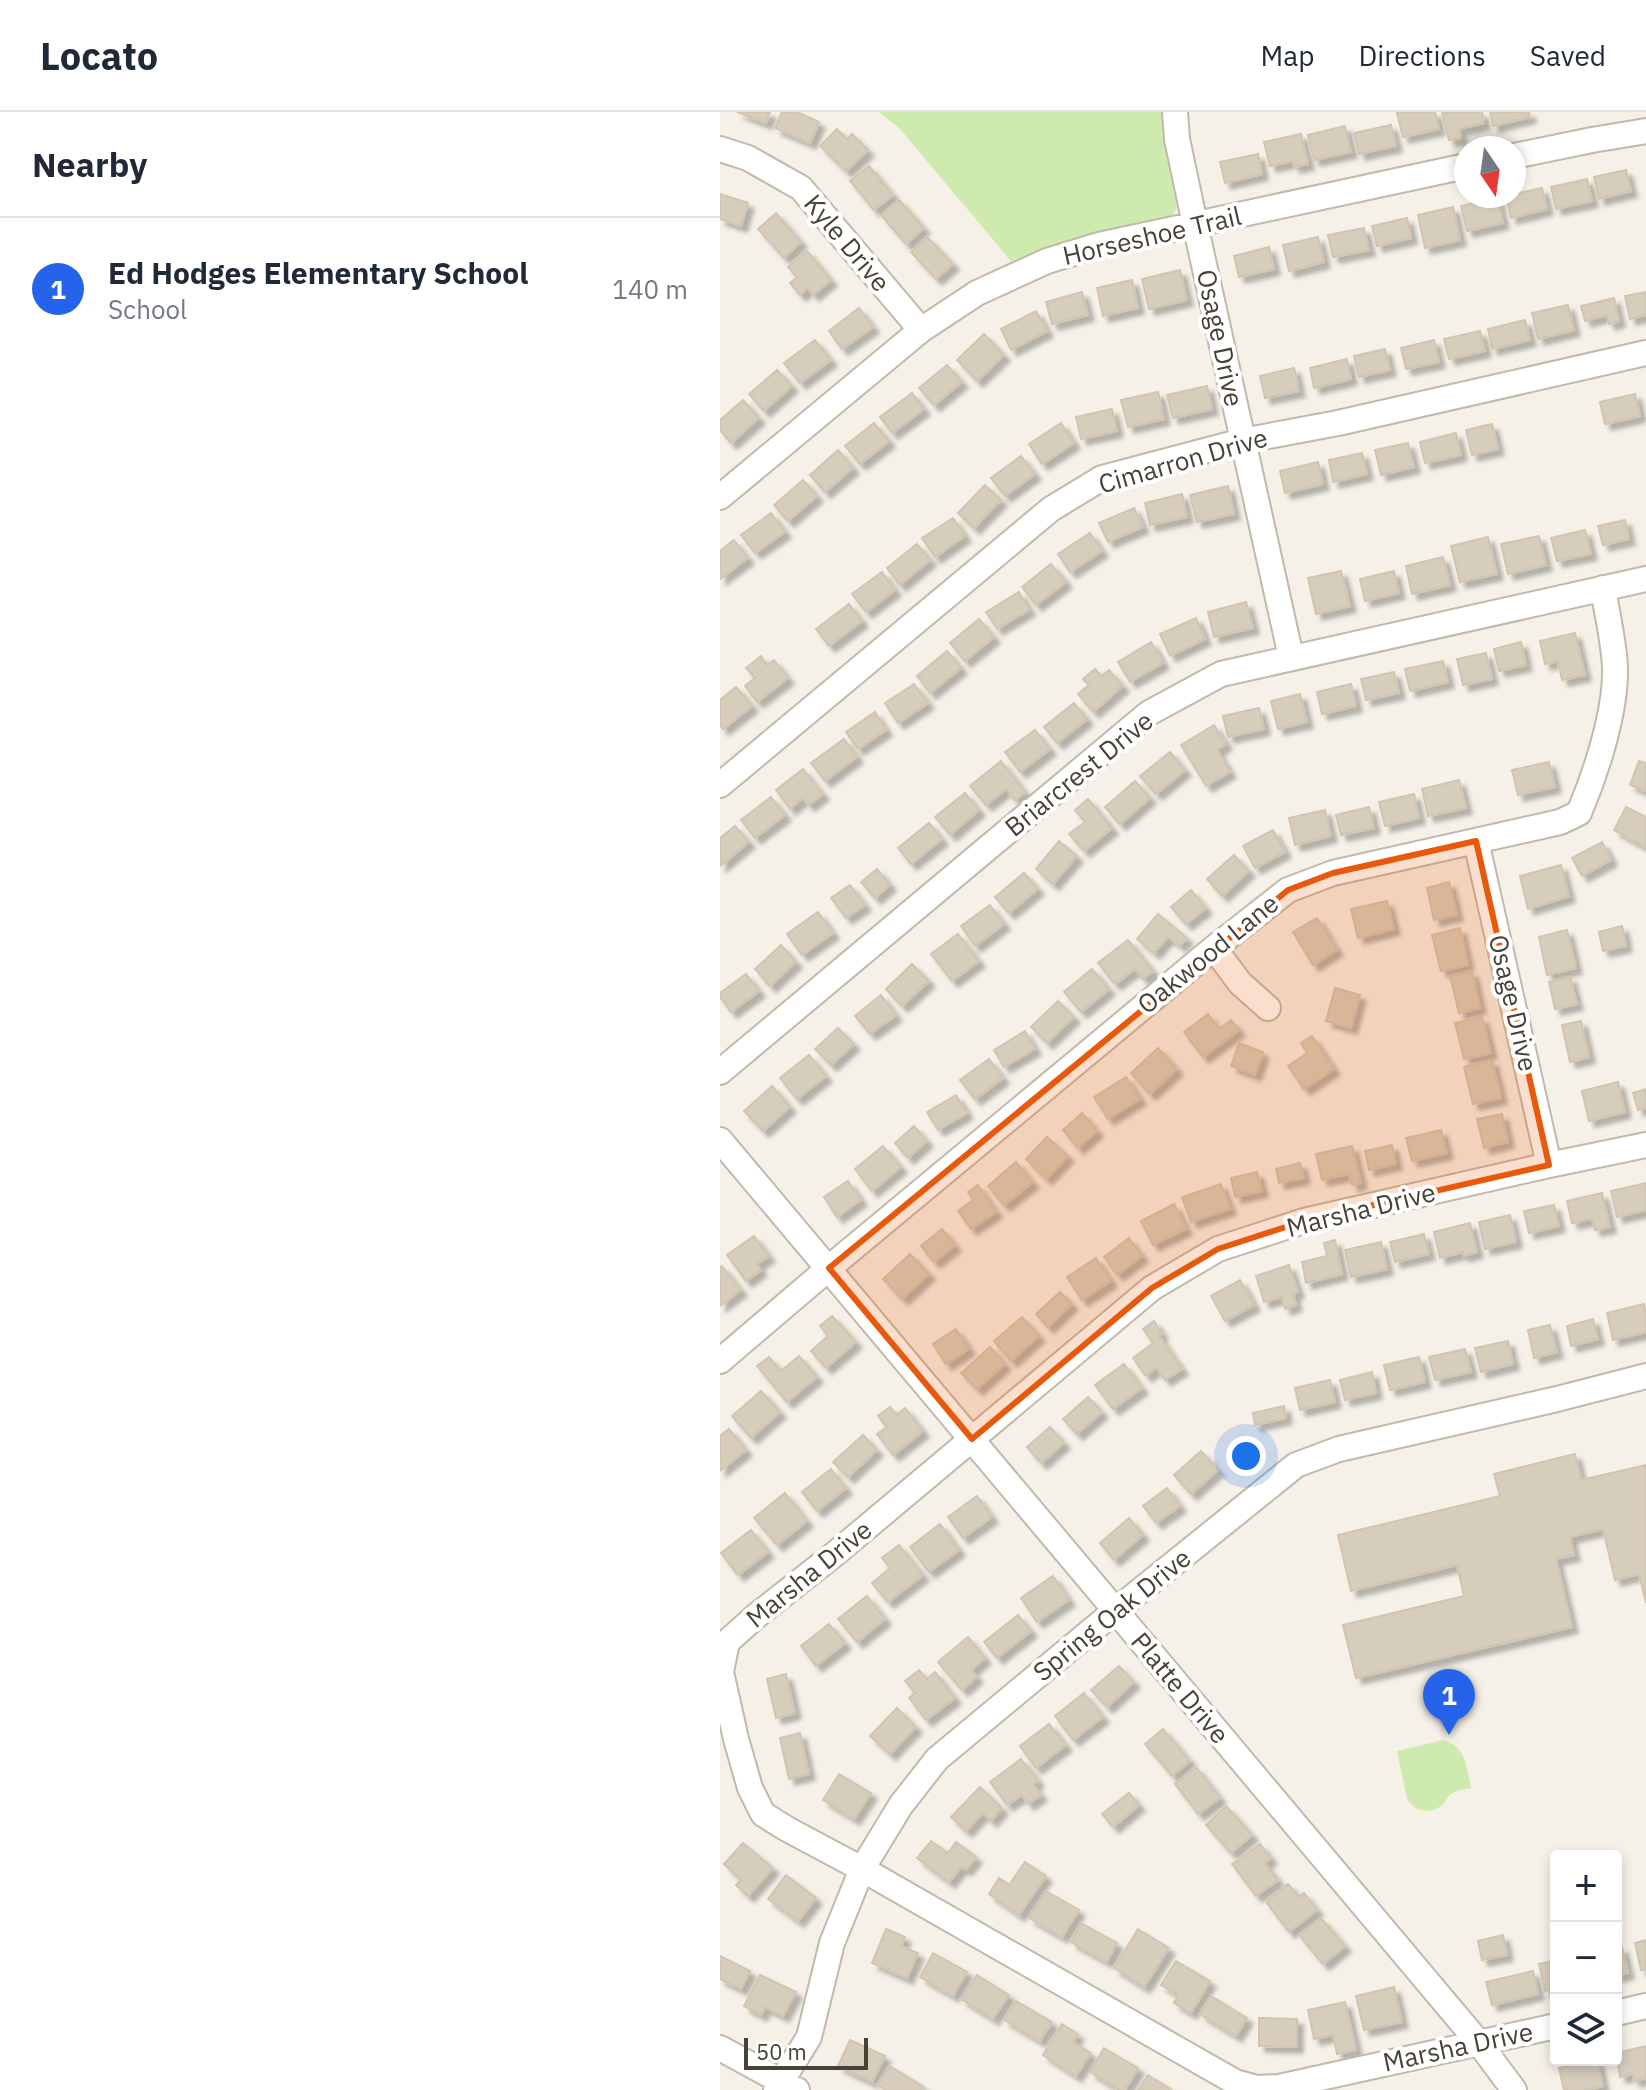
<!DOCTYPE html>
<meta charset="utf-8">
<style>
:root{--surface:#fff;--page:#f2f2f3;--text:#1f2937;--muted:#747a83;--line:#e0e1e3;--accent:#2563eb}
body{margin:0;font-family:"IBM Plex Sans",sans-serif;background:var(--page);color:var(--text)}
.controls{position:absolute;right:24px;bottom:24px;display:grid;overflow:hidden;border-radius:8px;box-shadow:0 4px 12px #0003}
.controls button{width:72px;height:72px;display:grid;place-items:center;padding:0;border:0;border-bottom:2px solid var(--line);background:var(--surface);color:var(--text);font:40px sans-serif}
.compass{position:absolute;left:734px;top:24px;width:72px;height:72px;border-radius:50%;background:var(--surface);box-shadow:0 4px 12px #0003;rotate:167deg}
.scale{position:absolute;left:24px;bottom:20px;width:124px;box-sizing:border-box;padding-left:8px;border:4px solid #484136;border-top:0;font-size:22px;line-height:28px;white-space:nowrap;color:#484136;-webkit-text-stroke:6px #fff;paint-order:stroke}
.you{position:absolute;left:526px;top:1344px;width:28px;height:28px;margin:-20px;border:6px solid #fff;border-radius:50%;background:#1a73e8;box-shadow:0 0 0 12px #1a73e833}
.badge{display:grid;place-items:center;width:52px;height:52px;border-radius:50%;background:var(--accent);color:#fff;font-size:26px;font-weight:700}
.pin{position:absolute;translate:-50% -66px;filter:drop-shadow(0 2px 4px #0008)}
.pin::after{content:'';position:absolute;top:42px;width:28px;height:24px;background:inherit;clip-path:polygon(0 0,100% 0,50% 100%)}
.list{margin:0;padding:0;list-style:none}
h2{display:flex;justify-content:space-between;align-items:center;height:104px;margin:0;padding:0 32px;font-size:34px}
h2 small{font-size:26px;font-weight:400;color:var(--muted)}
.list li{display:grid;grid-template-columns:52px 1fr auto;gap:24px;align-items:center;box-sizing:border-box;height:144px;padding:0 32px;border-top:2px solid var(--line)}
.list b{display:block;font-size:30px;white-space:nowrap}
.list p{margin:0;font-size:26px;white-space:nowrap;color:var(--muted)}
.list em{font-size:26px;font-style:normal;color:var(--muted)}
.icon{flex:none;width:44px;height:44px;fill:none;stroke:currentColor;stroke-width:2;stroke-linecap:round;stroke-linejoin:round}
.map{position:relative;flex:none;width:926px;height:1978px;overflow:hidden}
header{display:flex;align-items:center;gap:48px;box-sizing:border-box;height:112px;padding:0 40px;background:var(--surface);border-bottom:2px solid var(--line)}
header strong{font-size:38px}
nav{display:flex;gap:44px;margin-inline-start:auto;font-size:28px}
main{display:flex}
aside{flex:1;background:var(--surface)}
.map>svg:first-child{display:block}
</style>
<header>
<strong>Locato</strong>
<nav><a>Map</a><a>Directions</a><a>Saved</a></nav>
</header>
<main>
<aside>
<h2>Nearby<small></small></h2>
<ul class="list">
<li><span class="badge">1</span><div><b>Ed Hodges Elementary School</b><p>School</p></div><em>140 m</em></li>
</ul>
</aside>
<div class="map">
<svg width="926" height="1978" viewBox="0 0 926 1978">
<defs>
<filter id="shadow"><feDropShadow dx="6" dy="6" stdDeviation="2" flood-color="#0004"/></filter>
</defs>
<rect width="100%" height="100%" fill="#f5f1e8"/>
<path fill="#cfeaaf" d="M159 0H449L448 45 457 96 449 108 364 123 291 149 180 17Z
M723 1628C747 1635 746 1654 751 1676 745 1677 737 1678 731 1682 723 1689 730 1686 722 1693 710 1703 695 1700 687 1687L677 1639Z"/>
<path fill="#d7cdbd" stroke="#d2c5b0" stroke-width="2" filter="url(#shadow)" d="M17 0H50L46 11Z
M62 0H77L99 10 90 31 55 16Z
M683 0H715L719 17 683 25 677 1Z
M722 0H762L764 11 739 17 741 26 729 28Z
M770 0H809L810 5 773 14Z
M671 13 676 34 639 42 634 21Z
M625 14 631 40 594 48 588 23Z
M117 17 127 27 132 22 148 38 126 59 100 34Z
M581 22 588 52 574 55 573 49 550 54 544 30Z
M538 42 542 62 505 71 500 50Z
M149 54 173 83 154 98 130 69Z
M906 58 911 79 879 87 874 65Z
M867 67 872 89 836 97 831 75Z
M822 76 827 97 791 106 786 84H794V82Z
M0 82 28 91 21 114 0 107Z
M777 85 783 111 747 119 741 94Z
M179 88 204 116 186 132 161 103Z
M733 95 740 128 705 136 698 103Z
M56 101 81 130 64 146 38 117Z
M687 106 691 126 657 134 652 114Z
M644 116 649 138 613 145 608 123Z
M207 125 233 152 216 167 191 140Z
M598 125 604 150 569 159 563 133Z
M549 135 554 157 519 165 514 144Z
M87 139 111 168 93 183 88 176 80 183 70 171 77 165 68 155Z
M460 158 467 188 429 197 422 167Z
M412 168 418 196 383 204 377 176Z
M362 180 368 203 332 212 326 190Z
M926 180V203L910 207 905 184Z
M894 186 899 209 889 212 887 203 865 209 861 194Z
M848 193 854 218 818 227 812 201Z
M139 196 153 215 122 237 109 219Z
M316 199 327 219 291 238 281 217Z
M805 208 810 228 772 237 768 217Z
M760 219 765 239 729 247 724 227Z
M264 222 284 243 257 269 237 248Z
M95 228 111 248 80 271 64 251Z
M714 228 719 250 686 257 681 236Z
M665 237 670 258 639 265 634 244Z
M627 247 631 267 594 276 590 256Z
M227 253 242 270 214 293 199 276Z
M574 256 579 279 545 286 540 264Z
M57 258 72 274 44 299 29 282Z
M487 274 492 297 453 306 447 283Z
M438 280 444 307 408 315 401 288Z
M192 281 204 297 172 321 160 305Z
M915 282 920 304 885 312 880 290Z
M23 288 39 306 11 331 0 318V308Z
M392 297 397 319 361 327 356 305Z
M154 311 169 329 140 352 125 334Z
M341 311 354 331 322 352 309 332Z
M772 312 778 337 752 343 746 318Z
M736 321 741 343 705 351 700 330Z
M688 331 694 355 661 363 655 338Z
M118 338 133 356 105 380 90 363Z
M642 341 647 362 613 370 609 348Z
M301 344 315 362 285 384 271 366Z
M598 350 603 372 565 381 560 359Z
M83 368 97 384 68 409 54 393Z
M265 373 281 388 254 416 238 401Z
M508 374 514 402 477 410 470 383Z
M462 382 467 405 430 413 425 391Z
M414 396 423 415 388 430 379 411Z
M51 401 65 420 35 441 21 423Z
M233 406 245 424 215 445 202 426Z
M905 408 909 427 883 433 878 414Z
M865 418 871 442 837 449 831 426Z
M370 421 382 439 350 460 338 442Z
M819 424 826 453 788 462 781 432Z
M768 425 777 462 740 470 731 434Z
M14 428 28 446 0 467V439Z
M197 432 210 448 180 473 167 456Z
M723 445 730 473 692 482 686 454Z
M331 452 346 470 316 493 302 475Z
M621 459 630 494 596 502 588 466Z
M674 459 679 481 645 489 640 467Z
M162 460 175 478 146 500 132 482Z
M299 480 309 498 277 517 266 500Z
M526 490 533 516 494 525 488 500Z
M129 492 142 509 109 534 96 517Z
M476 506 485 527 450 544 440 522Z
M259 507 274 525 245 549 230 531Z
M855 521 865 563 842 568 838 549 825 552 820 529Z
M431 530 443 551 410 570 398 550Z
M801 530 806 553 779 559 774 537Z
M227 539 241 556 210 581 197 564Z
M766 541 772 567 743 573 737 547Z
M41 544 47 553 54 548 68 566 37 590 25 574 35 566 26 556Z
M723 549 728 570 690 579 685 557Z
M375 557 381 564 389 558 403 574 373 600 358 582 369 573 363 567Z
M674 560 679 581 646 588 641 567Z
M194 572 208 591 178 611 165 591Z
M631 572 636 594 602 602 597 580Z
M16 575 32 594 3 617 0 613V588Z
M580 582 587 610 558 617 551 589Z
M354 591 367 607 337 631 324 615Z
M539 596 544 617 508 625 503 604Z
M155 600 166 618 138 637 126 620Z
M494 613 506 632 497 638 510 660 486 674 461 633Z
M315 618 330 637 300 660 285 640Z
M124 627 137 645 105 669 91 651Z
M450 640 465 658 436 682 420 664Z
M281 649 305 680 295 688 286 677 266 693 250 674Z
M919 649 926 651V679L910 673Z
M829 650 835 675 798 683 792 658Z
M83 657 103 682 89 693 83 686 70 697 56 678Z
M739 668 746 696 708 704 702 677Z
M415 669 430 686 400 712 385 695Z
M245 681 259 698 230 723 215 705Z
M694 682 699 706 665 714 659 690Z
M51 685 65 703 35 726 21 708Z
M368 687 392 716 364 739 349 722 365 710 355 698Z
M649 695 654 716 621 723 616 703Z
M906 695 926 705V735L894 718Z
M605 698 611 724 575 733 569 706Z
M209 711 222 727 191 752 178 736Z
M15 714 29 730 0 754V726Z
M553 718 565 740 535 756 523 734Z
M339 729 357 744 333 772 316 757Z
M882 730 891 748 862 764 852 746Z
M514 743 529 759 502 784 487 767Z
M841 753 849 784 808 797 800 764Z
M157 757 170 773 155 786 141 770Z
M304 761 318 777 289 801 275 785Z
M729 770 737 803 714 808 707 776Z
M130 773 145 793 126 806 111 786Z
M471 778 486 796 466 812 451 795Z
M667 789 674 817 638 826 631 797Z
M270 793 284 812 255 834 241 814Z
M98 800 113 821 82 843 67 822Z
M438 802 467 826 460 834 448 825 434 841 417 827Z
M597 806 617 838 593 853 573 820Z
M902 814 906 834 883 839 879 820Z
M740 816 748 853 721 859 712 823Z
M847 818 856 856 827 863 819 825Z
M238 822 259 849 232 869 211 842Z
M408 828 433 859 423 867 415 857 395 872 378 851Z
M61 833 76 850 50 874 35 857Z
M192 852 209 869 182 894 166 877Z
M372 857 389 877 361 900 344 880Z
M752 859 760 896 739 901 730 864Z
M26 862 39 879 11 900 0 885V881Z
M850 865 857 892 835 897 829 870Z
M615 876 640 883 631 916 606 909Z
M161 883 176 903 150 922 135 904Z
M338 889 354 905 327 931 311 915Z
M488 902 499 917 511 908 519 918 483 945 464 920Z
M762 905 771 941 744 947 735 911Z
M861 909 869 945 850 950 842 913Z
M118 916 134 932 111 953 95 937Z
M305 919 315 937 284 955 274 938Z
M592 924 614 957 584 977 568 954 587 941 581 931Z
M519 931 543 940 535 963 511 954Z
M438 936 457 957 430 982 411 961Z
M89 943 106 964 77 987 60 966Z
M269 947 283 966 255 987 240 968Z
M772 948 781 986 753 992 744 955Z
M406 965 420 987 388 1007 374 985Z
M898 970 905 1000 869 1009 862 979Z
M52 974 70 995 43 1019 24 999Z
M926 977V996L918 998 913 981Z
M236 983 247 1001 218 1018 207 1000Z
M362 1001 377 1019 358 1036 343 1018Z
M782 1002 788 1030 764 1036 757 1007Z
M194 1014 207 1029 188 1046 175 1031Z
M721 1018 727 1041 692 1049 686 1026Z
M327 1025 348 1044 326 1067 306 1047Z
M672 1033 676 1052 649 1058 645 1039Z
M163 1034 181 1055 152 1079 135 1057Z
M632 1034 641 1071 632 1073 629 1062 602 1068 596 1042Z
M296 1050 313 1070 284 1093 268 1074Z
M580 1051 584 1066 559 1071 556 1057Z
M537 1060 542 1079 515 1085 511 1066Z
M128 1069 141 1088 117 1105 104 1085Z
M926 1071V1098L897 1105 891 1079Z
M501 1072 510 1097 471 1110 462 1085Z
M258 1073 276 1100 251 1117 238 1099 253 1088 248 1080Z
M882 1081 890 1115 875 1118 872 1107 852 1111 847 1089Z
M454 1092 466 1117 433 1133 421 1109Z
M834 1093 839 1114 809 1121 804 1099Z
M790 1103 796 1130 765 1137 759 1110Z
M750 1111 757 1140 743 1144V1140L720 1146 714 1120Z
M222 1117 235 1133 214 1150 201 1134Z
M704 1122 709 1142 675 1150 670 1130Z
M34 1124 49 1144 37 1152 41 1158 26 1169 7 1143Z
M409 1126 422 1144 397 1163 384 1145Z
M615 1128 622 1162 586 1171 582 1150 607 1144 604 1131Z
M661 1130 667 1157 631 1165 625 1138Z
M190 1142 209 1162 182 1187 163 1167Z
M376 1146 391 1169 362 1188 347 1165Z
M569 1153 578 1180 573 1182 576 1193 565 1197 562 1185 544 1190 536 1164Z
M2 1154 21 1178 0 1194V1155Z
M520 1168 534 1193 505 1209 491 1184Z
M340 1180 352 1192 328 1215 316 1202Z
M924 1192 926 1203V1220L893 1228 887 1201Z
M112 1204 136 1230 106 1256 91 1239 108 1224 100 1214Z
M302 1205 319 1224 291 1249 274 1229Z
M873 1207 878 1227 851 1234 847 1214Z
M434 1209 442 1222 439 1224 462 1257 445 1268 436 1256 426 1264 413 1246 433 1231 423 1217Z
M830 1213 837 1240 814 1246 808 1218Z
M236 1217 249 1237 226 1252 213 1232Z
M788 1229 793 1252 761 1260 755 1236Z
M270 1235 285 1252 257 1277 241 1261Z
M745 1237 751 1260 715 1268 709 1245Z
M79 1244 97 1265 67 1290 37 1254 49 1245 61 1259Z
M699 1245 705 1270 670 1278 664 1253Z
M404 1252 422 1276 393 1297 375 1273Z
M652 1260 656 1281 625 1288 620 1268Z
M610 1268 615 1290 580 1298 575 1276Z
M41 1279 60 1300 31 1326 12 1304Z
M368 1285 382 1300 357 1322 343 1307Z
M564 1294 566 1306 535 1313 533 1301Z
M170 1295 177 1303 185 1296 203 1319 173 1343 157 1322 167 1315 158 1304Z
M330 1315 344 1331 321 1351 307 1335Z
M9 1317 26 1338 0 1359V1324Z
M143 1323 157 1338 128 1365 113 1350Z
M481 1339 498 1358 471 1382 454 1363Z
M855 1342 861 1368 926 1353V1491L919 1462 895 1468 883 1417 850 1425 854 1443 836 1447 852 1515 636 1566 623 1513 744 1484 737 1453 631 1479 618 1423 780 1384 774 1362Z
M111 1357 126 1376 97 1399 82 1380Z
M447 1376 460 1394 436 1411 423 1394Z
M65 1381 87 1409 57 1433 34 1406Z
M257 1384 272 1405 243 1426 228 1405Z
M409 1406 423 1423 394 1448 380 1431Z
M220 1412 239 1438 209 1460 190 1435Z
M31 1418 48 1440 18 1463 1 1441Z
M179 1433 203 1463 168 1490 152 1471 170 1456 162 1446Z
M333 1464 349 1488 317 1510 301 1486Z
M147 1484 165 1507 137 1530 118 1507Z
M298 1503 311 1519 277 1546 264 1530Z
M109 1512 125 1531 96 1554 81 1534Z
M248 1525 265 1546 251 1558 257 1565 242 1578 218 1550Z
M399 1554 414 1570 387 1595 371 1578Z
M199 1558 207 1567 215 1560 235 1586 206 1608 189 1586 195 1581 185 1569Z
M66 1562 75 1601 56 1606 47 1567Z
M364 1581 383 1605 353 1628 335 1604Z
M177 1596 196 1615 170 1642 150 1624Z
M329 1612 346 1633 316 1656 300 1634Z
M443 1617 470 1649 452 1664 425 1632Z
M80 1621 89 1662 69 1667 60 1626Z
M301 1647 318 1669 313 1672 321 1683 308 1692 302 1683 287 1693 270 1670Z
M476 1655 500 1686 478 1702 455 1672Z
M119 1662 151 1681 134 1707 103 1688Z
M260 1675 282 1696 271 1709 263 1701 246 1719 231 1705Z
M409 1681 419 1693 393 1715 382 1702Z
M506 1694 532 1723 511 1741 486 1713Z
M211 1729 228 1741 236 1730 256 1745 246 1758 241 1755 229 1770 197 1746Z
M23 1731 53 1756 28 1784 16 1773 21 1768 4 1752Z
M540 1732 551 1746 544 1751 558 1768 536 1784 512 1752Z
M305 1750 326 1764 299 1803 269 1782 279 1766 289 1773Z
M66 1763 96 1786 78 1809 48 1787Z
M568 1772 579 1785 584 1781 597 1798 569 1820 546 1790Z
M326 1779 359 1798 342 1825 309 1806Z
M601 1806 625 1834 603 1852 579 1823Z
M361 1811 397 1831 387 1850 351 1830Z
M166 1817 185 1825 181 1834 198 1841 187 1866 152 1851Z
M418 1817 449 1836 424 1875 394 1856Z
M783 1823 787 1843 762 1848 758 1829Z
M926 1828V1857L921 1858 915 1831Z
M902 1835 908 1861 896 1864V1837Z
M213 1841 247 1860 233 1884 200 1865Z
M0 1844 30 1859 21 1877 0 1867Z
M836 1848V1876L825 1879 819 1852Z
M456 1849 490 1869 471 1901 454 1891 458 1883 441 1873Z
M813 1859 818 1882 772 1893 766 1870Z
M40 1863 76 1880 63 1904 45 1895 41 1903 24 1894Z
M257 1863 289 1883 273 1907 241 1887Z
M674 1875 682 1910 644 1918 636 1884Z
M491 1884 527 1906 516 1924 480 1902Z
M296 1889 332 1910 320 1929 284 1908Z
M625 1890 636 1938 617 1942 613 1923 594 1927 588 1898Z
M539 1906 577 1907V1935L539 1934Z
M342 1912 358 1922 353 1930 371 1941 356 1964 323 1943Z
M130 1928 165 1944 152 1970 118 1954Z
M926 1934V1966L914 1969 913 1962 900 1965 896 1941Z
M384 1936 418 1956 405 1978H399L370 1960Z
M877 1948 883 1974 867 1978H844L839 1956Z
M170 1954 204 1975 202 1978H166L157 1973Z
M428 1963 452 1978H418Z"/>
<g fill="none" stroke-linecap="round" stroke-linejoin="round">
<defs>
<path id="minor" d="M455 0 457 27 475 112 571 545
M0 37 28 46 81 76 201 218
M794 44 872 28 926 19
M0 385 201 218 257 181 327 149 379 133 746 54
M0 673 331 397 382 366 522 329 618 311 926 241
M756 729 829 1053
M494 836 520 871 548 896
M0 960 429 601 501 562 926 467
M0 1028 759 1931 794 1978
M0 1249 109 1156 494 836 568 778 613 761 840 710 859 701C876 661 896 600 895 556 894 530 887 502 883 476
M896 1901 926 1894
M836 1914 559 1975 537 1976 515 1970 142 1757 67 1717 43 1702 30 1676 16 1627 1 1560 7 1530 36 1504 116 1441 432 1176 498 1137 584 1109 829 1053 926 1033
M0 1936 77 1978
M56 1978 89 1925 112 1831 142 1757 181 1693 217 1647 395 1499 576 1353 619 1337 837 1287 926 1264"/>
</defs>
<use href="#minor" stroke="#c1b9aa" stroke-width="28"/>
<use href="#minor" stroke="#fff" stroke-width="24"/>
</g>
<path fill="#e8590c" fill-opacity="0.2" stroke="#e8590c" stroke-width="6" stroke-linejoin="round" d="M756 729 829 1053 584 1109 498 1137 432 1176 252 1327 109 1156 568 778 613 761Z"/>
<g text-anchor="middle" stroke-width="8" stroke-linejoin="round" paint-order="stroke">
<g font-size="26" fill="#484136" stroke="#fff">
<text transform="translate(432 124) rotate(-13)" y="9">Horseshoe Trail</text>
<text transform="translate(127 131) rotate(50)" y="9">Kyle Drive</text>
<text transform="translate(500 226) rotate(78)" y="9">Osage Drive</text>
<text transform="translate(463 349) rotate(-16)" y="9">Cimarron Drive</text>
<text transform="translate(359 662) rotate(-39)" y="9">Briarcrest Drive</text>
<text transform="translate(488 842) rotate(-39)" y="9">Oakwood Lane</text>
<text transform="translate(793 891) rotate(77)" y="9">Osage Drive</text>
<text transform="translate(641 1098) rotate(-14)" y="9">Marsha Drive</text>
<text transform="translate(89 1462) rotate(-39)" y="9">Marsha Drive</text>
<text transform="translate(392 1503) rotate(-39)" y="9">Spring Oak Drive</text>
<text transform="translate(460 1576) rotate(50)" y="9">Platte Drive</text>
<text transform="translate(738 1935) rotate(-12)" y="9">Marsha Drive</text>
</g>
</g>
</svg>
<div class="controls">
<button>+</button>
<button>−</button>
<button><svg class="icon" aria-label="layers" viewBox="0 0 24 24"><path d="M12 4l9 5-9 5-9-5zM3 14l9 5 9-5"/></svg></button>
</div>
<svg class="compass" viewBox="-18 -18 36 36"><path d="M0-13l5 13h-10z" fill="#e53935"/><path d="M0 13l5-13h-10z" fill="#747a83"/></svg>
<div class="scale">50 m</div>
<div class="you"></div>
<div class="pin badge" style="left:729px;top:1623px">1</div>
</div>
</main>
